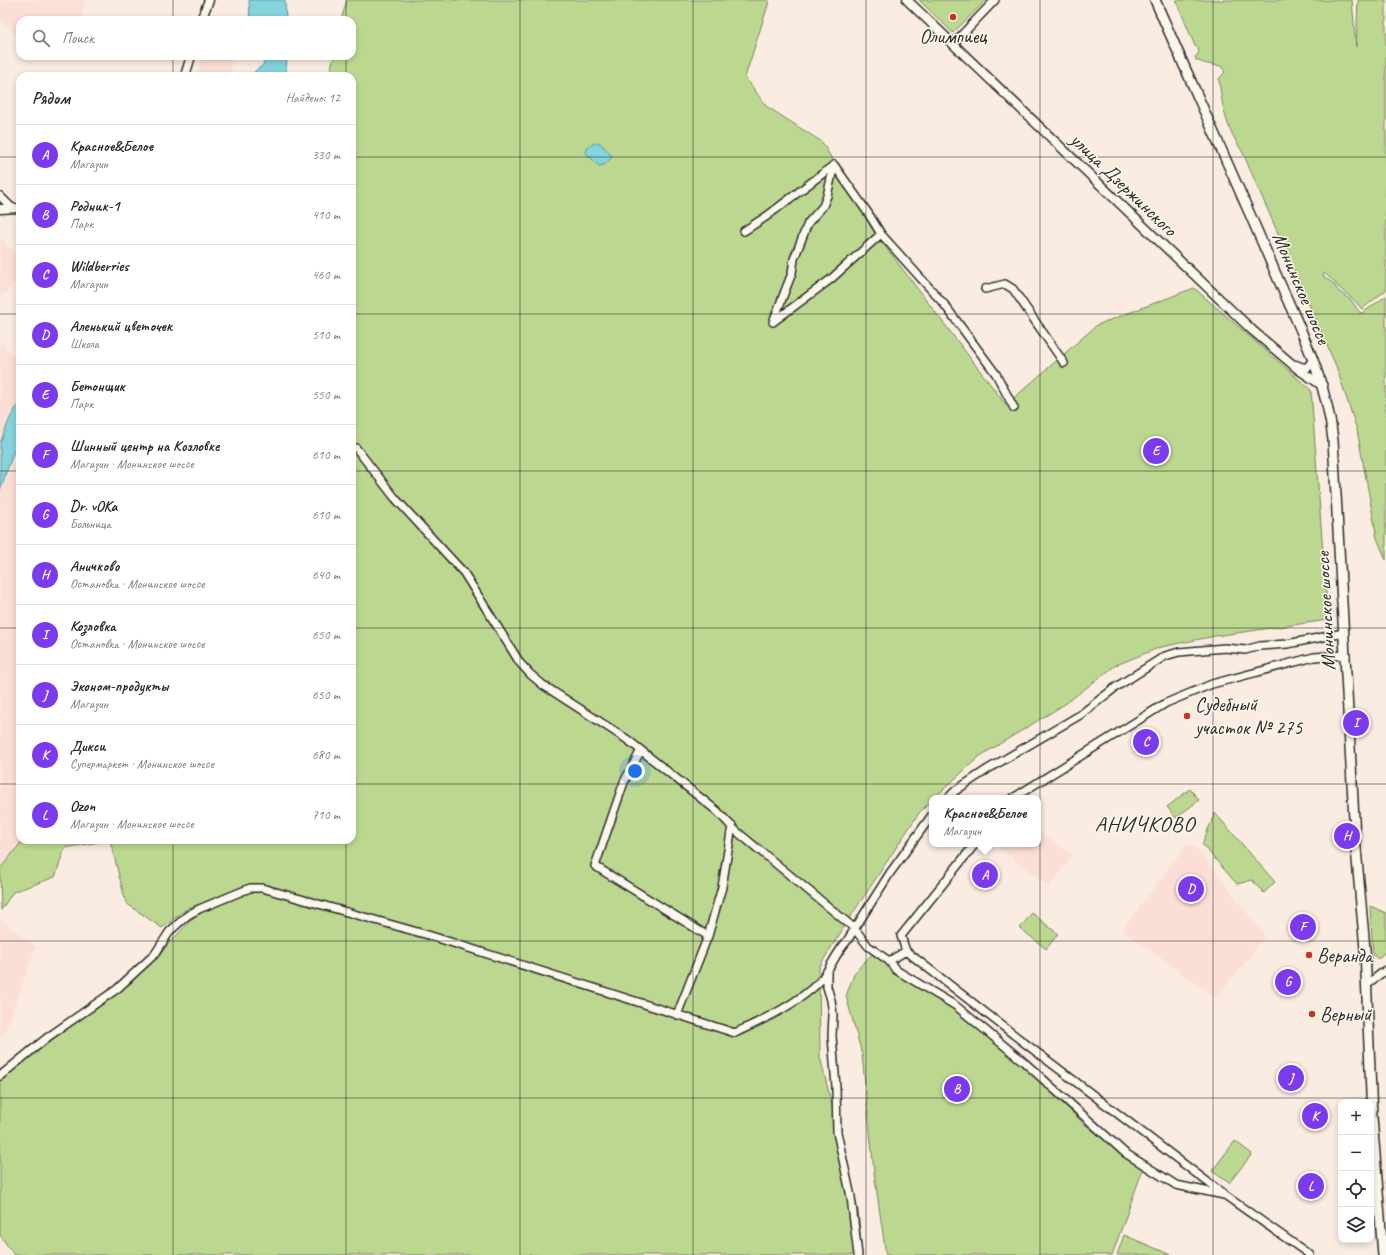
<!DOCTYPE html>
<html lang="ru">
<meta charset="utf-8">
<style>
:root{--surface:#fff;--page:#f2f2f3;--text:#2b2b33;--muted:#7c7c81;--line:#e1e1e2;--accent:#7c3aed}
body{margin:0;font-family:Caveat,sans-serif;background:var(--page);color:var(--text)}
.controls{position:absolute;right:12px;bottom:12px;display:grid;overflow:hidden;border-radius:8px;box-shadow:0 2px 6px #0003}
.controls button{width:36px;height:36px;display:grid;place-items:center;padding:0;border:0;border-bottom:1px solid var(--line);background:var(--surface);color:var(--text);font:20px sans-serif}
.you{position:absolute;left:635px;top:771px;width:14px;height:14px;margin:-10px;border:3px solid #fff;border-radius:50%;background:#1a73e8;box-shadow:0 0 0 6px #1a73e833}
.badge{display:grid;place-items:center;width:26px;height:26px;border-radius:50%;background:var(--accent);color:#fff;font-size:13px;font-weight:700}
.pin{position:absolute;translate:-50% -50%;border:2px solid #fff;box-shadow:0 1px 4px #0006}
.popup{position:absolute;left:929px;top:795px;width:112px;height:52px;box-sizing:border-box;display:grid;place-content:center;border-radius:8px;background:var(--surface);filter:drop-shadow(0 1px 3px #0005);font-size:13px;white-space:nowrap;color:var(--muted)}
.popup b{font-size:15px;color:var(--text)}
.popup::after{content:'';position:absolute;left:50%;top:100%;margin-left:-8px;border:8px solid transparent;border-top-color:var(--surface)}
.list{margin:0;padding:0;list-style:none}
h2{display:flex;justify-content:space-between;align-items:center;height:52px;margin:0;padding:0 16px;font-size:17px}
h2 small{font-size:13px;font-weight:400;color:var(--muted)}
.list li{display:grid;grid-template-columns:26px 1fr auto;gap:12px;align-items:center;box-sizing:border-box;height:60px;padding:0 16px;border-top:1px solid var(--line)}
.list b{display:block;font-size:15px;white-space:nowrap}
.list p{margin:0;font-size:13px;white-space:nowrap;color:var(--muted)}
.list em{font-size:13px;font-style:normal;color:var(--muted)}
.icon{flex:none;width:22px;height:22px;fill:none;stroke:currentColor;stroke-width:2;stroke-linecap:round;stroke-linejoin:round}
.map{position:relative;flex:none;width:1386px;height:1255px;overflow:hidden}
.search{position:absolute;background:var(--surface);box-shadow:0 2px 6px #0003;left:16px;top:16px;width:340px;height:44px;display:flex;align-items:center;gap:10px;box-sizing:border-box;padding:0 14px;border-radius:12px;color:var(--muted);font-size:15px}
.panel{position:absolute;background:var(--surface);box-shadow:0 2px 6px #0003;left:16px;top:72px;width:340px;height:772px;border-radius:12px}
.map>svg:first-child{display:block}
</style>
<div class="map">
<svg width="1386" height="1255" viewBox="0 0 1386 1255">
<rect width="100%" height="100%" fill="#fbece2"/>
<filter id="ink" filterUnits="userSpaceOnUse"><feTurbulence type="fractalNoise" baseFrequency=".025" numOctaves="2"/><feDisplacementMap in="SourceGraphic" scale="8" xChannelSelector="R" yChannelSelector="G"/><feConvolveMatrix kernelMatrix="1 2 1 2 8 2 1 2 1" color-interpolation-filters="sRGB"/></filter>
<g filter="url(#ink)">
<path fill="#fbdfd6" d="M0 0H85L82 20H20V38L0 19Z
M203 56H231V76H196Z
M0 237 20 259V278L0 298Z
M0 342 20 362V401L10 418 0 443Z
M20 451V840H23L0 869V490L8 470Z
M1038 831 1073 855 1049 887 994 844H1038Z
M1187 844 1197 848 1266 937 1255 947 1254 953 1216 998 1122 930Z
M0 919 36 947 5 1032 0 1038Z"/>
<path fill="#bcd890" stroke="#74825e" d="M347 0H768L769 2 745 77 766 106 822 142 875 233 1006 405 1097 325 1194 288 1311 390 1328 620 1215 636 1161 647 1116 665 1065 704 980 756 934 798H932V800L919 813 851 916 819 967 820 1057 858 1210 862 1255H14L0 1235V1081L52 1040 131 983 195 916 190 906 162 928 126 903 110 840 65 848 55 877 13 892 1 910 0 869 23 840H352V76H329L334 56H352V20H341Z
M919 0H986L953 33Z
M1176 0H1352L1356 47 1358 0H1386V290L1362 309 1354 300 1338 287 1335 282 1324 273 1323 276 1334 284 1337 290 1351 300 1360 313 1364 312 1386 296V560L1377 538 1357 430 1336 366 1242 151C1226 127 1222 107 1219 79L1225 72 1221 66C1212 65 1205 64 1196 60L1195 57 1199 53 1198 48 1195 46Z
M1190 789 1199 800 1176 818 1167 807Z
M1215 813 1275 882 1264 893 1252 880 1237 884 1202 844Z
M1370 906 1386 913V951L1378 959 1373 955Z
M1032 913 1058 934 1046 949 1020 928Z
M872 954 972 1015 1083 1123 1143 1169 1112 1255H886L874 1172 862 1054 846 996 855 972Z
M1235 1141 1252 1154 1229 1183 1212 1171Z
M1124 1235 1171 1255H1117Z"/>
<path fill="#84d5dd" stroke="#609196" d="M249 0H285L286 20H250Z
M265 56H287L286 76H256L254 72 263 65Z
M599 142 612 156C610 161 604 166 599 166L586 153C587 146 592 144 599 142Z
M20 401V441L14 451 0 490V443L10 418Z"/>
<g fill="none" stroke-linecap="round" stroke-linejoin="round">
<defs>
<path id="minor" d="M953 44 995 0
M834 165 868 213 881 234
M0 196 12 208
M744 231 767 216 834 165
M985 289 1005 284 1013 289 1064 363
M773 322 831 279 881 234 944 304 996 374 1014 408
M773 322 792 273 794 259 808 223 823 206 827 196 834 165
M356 448 395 498 464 573 520 663 530 674 543 685 628 740 717 811 735 830 854 928 868 946 889 961 906 951
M641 750 624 782 595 866 708 936
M948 798 955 791 988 769 1080 715 1116 687 1165 656 1179 652 1225 648 1245 650 1260 646 1287 644 1344 633
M1013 798 1166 703 1212 684 1314 657 1346 655
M975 844 901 936 906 951 1022 1041 1226 1196 1310 1255
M889 961 896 970 956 1006 1024 1062 1125 1153 1176 1185 1224 1195
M827 972V987L831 1000 833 1015 832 1036 836 1087 837 1132 851 1197 858 1255
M1367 984 1386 970
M677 1015 708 936 722 887 732 826
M0 1076 48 1037 117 989 155 954 170 931 188 915 199 909 250 888H262L428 935 735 1033C764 1019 796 1005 819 982 830 970 835 954 847 941L890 873 932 815"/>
<path id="tertiary" d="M907 0 1252 330 1299 370 1323 386
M201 20 209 0
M185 76 191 56
M0 209 20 208
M1296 365 1303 368 1308 367 1313 360"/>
<path id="secondary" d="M1155 0C1195 91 1236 181 1275 272 1299 327 1327 380 1333 440L1355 837 1365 949 1372 1117 1383 1255"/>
</defs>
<use href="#minor" stroke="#2b2b2b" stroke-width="10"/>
<use href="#tertiary" stroke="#2b2b2b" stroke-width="11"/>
<use href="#secondary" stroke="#2b2b2b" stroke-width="12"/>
<use href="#minor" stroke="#fbf7ec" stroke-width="7"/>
<use href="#tertiary" stroke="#fbf7ec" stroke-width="8"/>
<use href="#secondary" stroke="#fbf7ec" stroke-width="9"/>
</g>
</g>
<path fill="none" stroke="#2b2b2b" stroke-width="1" stroke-opacity="0.55" d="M173 0V20M346 0V20M520 0V1255M693 0V1255M866 0V1255M1040 0V1255M1213 0V1255M173 56V76M346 56V76M0 157H20M352 157H1386M0 314H20M352 314H1386M0 471H20M352 471H1386M0 628H20M352 628H1386M0 784H20M352 784H1386M173 840V1255M346 840V1255M0 941H1386M0 1098H1386"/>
<g fill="#c8321e" stroke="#fbf7ec" stroke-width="1.5">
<circle cx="953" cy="17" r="4"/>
<circle cx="1187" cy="716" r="4"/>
<circle cx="1309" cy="955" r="4"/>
<circle cx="1312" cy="1014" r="4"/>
</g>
<g text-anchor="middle" stroke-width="3" stroke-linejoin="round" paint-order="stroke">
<g font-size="20" fill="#2b2b2b" stroke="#fbf7ec" text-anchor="start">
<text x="953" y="43" text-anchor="middle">Олимпиец</text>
<text x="1195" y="711">Судебный<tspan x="1195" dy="23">участок № 275</tspan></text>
<text x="1317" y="962">Веранда</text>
<text x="1320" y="1021">Верный</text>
</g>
<g font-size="20" fill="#2b2b2b" stroke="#fbf7ec">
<text transform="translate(1124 184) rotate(44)" y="7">улица Дзержинского</text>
<text transform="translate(1302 288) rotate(67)" y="7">Монинское шоссе</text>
<text transform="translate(1325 611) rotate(-93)" y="7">Монинское шоссе</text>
</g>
<g font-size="22" letter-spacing="1" fill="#2b2b2b" stroke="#fbf7ec">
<text x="1145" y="831">АНИЧКОВО</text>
</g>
</g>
</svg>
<div class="controls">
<button>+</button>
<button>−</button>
<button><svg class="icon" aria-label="locate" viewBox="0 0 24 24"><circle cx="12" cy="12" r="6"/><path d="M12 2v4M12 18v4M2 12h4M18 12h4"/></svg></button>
<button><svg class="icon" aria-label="layers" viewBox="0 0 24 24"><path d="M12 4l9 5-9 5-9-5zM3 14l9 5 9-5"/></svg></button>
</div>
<div class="you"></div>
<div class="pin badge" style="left:985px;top:875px">A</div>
<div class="popup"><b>Красное&amp;Белое</b>Магазин</div>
<div class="pin badge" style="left:957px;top:1089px">B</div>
<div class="pin badge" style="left:1146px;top:742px">C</div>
<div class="pin badge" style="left:1191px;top:889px">D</div>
<div class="pin badge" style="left:1156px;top:451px">E</div>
<div class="pin badge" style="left:1303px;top:927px">F</div>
<div class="pin badge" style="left:1288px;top:982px">G</div>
<div class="pin badge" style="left:1347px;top:836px">H</div>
<div class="pin badge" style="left:1356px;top:723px">I</div>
<div class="pin badge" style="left:1291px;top:1078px">J</div>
<div class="pin badge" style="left:1315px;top:1116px">K</div>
<div class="pin badge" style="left:1311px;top:1186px">L</div>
<div class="search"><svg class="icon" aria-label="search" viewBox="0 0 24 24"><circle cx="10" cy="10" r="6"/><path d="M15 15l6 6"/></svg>Поиск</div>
<section class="panel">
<h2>Рядом<small>Найдено: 12</small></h2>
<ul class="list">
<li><span class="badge">A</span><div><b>Красное&amp;Белое</b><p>Магазин</p></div><em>330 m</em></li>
<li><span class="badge">B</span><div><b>Родник-1</b><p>Парк</p></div><em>410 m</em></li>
<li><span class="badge">C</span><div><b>Wildberries</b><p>Магазин</p></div><em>460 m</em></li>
<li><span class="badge">D</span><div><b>Аленький цветочек</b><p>Школа</p></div><em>510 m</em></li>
<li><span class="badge">E</span><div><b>Бетонщик</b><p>Парк</p></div><em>550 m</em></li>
<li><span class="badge">F</span><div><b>Шинный центр на Козловке</b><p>Магазин · Монинское шоссе</p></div><em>610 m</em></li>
<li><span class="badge">G</span><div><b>Dr. vOKa</b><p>Больница</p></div><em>610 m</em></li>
<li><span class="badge">H</span><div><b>Аничково</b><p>Остановка · Монинское шоссе</p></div><em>640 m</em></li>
<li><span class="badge">I</span><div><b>Козловка</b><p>Остановка · Монинское шоссе</p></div><em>650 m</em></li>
<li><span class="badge">J</span><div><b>Эконом-продукты</b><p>Магазин</p></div><em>650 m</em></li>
<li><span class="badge">K</span><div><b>Дикси</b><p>Супермаркет · Монинское шоссе</p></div><em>680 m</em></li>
<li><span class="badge">L</span><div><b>Ozon</b><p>Магазин · Монинское шоссе</p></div><em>710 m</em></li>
</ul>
</section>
</div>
